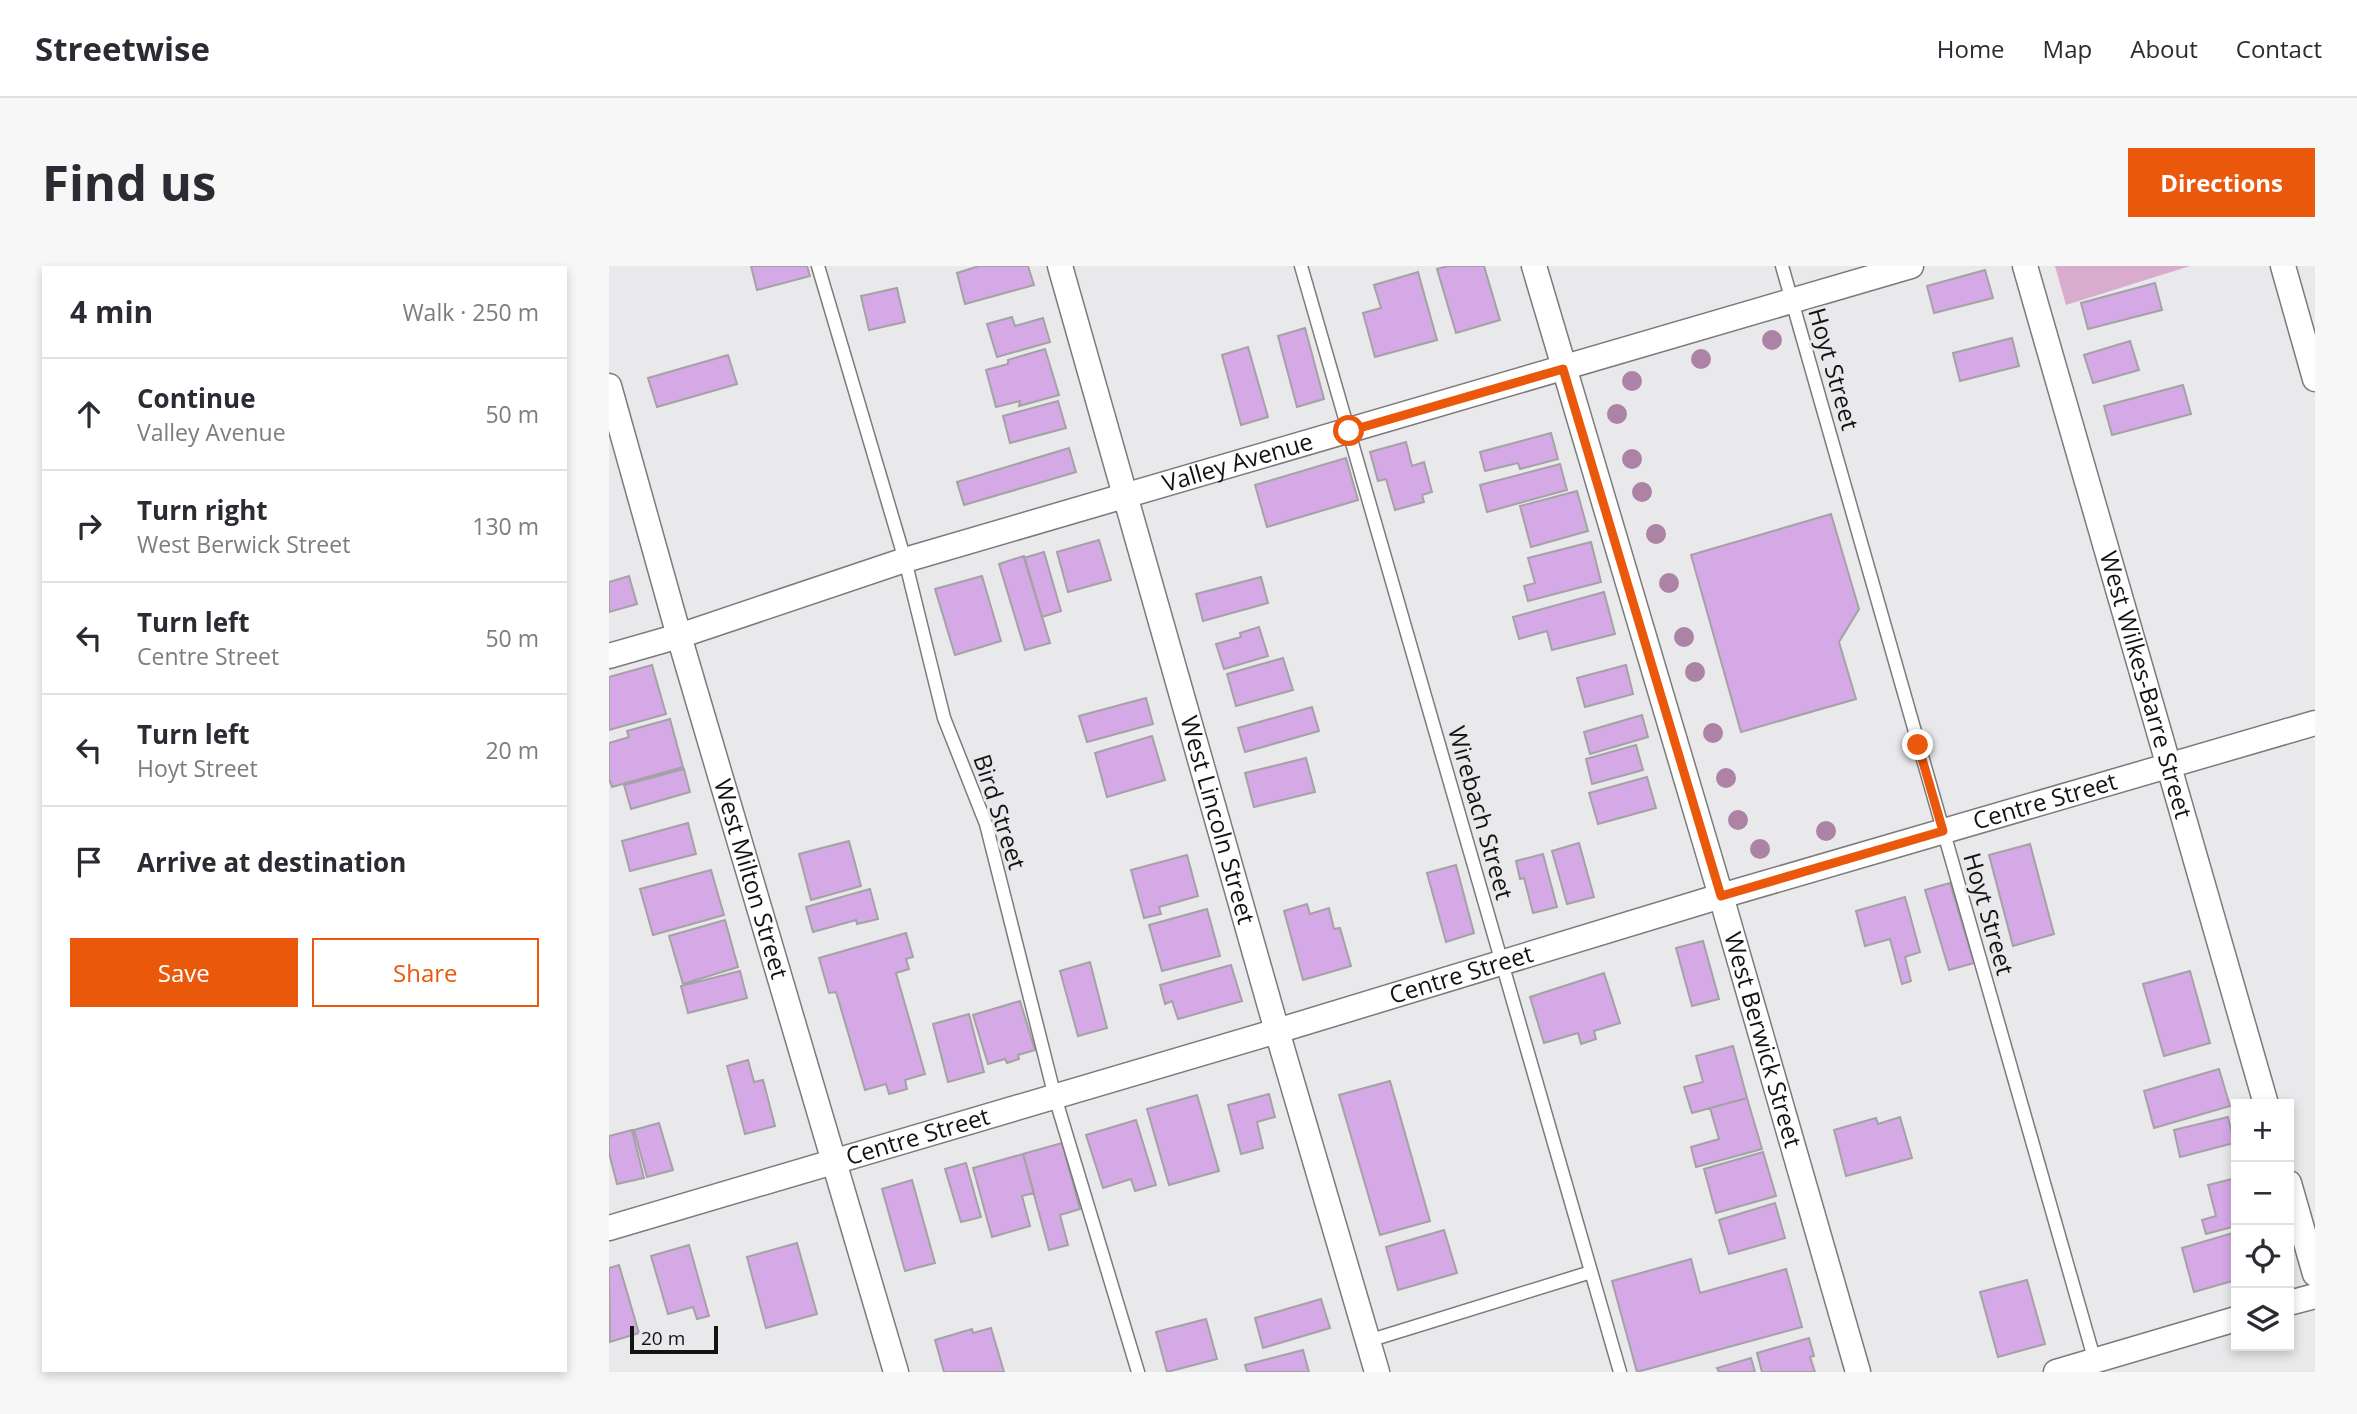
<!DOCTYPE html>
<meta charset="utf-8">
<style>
:root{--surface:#fff;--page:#f7f7f7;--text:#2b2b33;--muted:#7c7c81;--line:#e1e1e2;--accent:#ea580c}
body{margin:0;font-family:"Open Sans",sans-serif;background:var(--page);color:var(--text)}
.controls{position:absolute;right:21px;bottom:21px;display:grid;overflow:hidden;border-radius:0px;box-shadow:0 4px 10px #0003}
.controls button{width:63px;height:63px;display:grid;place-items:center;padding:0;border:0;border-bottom:2px solid var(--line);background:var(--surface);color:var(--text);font:35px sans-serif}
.scale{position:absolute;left:21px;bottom:18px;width:88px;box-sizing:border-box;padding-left:7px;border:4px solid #131314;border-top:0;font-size:19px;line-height:24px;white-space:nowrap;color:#131314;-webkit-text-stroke:5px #e9e8eb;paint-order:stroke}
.stop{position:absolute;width:21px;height:21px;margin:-16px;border:5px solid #ea580c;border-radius:50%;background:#fff}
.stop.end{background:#ea580c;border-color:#fff;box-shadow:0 2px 7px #0008}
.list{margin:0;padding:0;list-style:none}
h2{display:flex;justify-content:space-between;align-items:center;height:91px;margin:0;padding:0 28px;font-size:30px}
h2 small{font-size:23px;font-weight:400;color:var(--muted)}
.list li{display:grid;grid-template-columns:46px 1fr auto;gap:21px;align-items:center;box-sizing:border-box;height:112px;padding:0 28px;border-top:2px solid var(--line)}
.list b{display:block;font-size:26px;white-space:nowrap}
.list p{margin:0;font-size:23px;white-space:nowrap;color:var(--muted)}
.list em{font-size:23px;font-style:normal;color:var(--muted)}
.actions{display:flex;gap:14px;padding:21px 28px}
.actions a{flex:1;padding:16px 0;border:2px solid var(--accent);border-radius:0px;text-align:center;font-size:24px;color:var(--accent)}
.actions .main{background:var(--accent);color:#fff}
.icon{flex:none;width:38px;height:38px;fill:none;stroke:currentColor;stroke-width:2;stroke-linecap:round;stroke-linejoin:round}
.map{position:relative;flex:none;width:1706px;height:1106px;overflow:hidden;border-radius:0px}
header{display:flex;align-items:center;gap:42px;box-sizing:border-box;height:98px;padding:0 35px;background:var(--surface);border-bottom:2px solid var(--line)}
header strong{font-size:33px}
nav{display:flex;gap:38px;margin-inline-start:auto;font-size:24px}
.intro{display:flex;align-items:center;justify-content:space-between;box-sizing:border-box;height:168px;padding:0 42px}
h1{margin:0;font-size:49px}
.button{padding:18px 32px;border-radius:0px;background:var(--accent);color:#fff;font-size:24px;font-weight:700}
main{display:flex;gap:42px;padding:0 42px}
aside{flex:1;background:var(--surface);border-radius:0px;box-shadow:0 4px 10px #0003}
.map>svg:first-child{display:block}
</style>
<header>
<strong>Streetwise</strong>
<nav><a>Home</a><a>Map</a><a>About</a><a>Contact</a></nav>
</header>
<div class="intro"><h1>Find us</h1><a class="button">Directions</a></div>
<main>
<aside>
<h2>4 min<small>Walk · 250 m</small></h2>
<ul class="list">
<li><svg class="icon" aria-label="ahead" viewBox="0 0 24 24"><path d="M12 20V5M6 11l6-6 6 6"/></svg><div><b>Continue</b><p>Valley Avenue</p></div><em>50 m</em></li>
<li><svg class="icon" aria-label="right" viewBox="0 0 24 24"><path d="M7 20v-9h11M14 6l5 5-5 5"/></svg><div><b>Turn right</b><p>West Berwick Street</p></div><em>130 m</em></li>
<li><svg class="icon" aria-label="left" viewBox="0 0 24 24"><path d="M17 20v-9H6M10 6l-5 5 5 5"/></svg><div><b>Turn left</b><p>Centre Street</p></div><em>50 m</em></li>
<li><svg class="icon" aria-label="left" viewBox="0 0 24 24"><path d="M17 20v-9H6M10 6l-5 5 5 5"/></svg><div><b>Turn left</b><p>Hoyt Street</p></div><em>20 m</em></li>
<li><svg class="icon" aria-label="arrive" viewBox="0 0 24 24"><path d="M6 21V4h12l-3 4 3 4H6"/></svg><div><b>Arrive at destination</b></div></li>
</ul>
<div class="actions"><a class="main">Save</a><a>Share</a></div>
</aside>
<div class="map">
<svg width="1706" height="1106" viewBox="0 0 1706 1106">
<rect width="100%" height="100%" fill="#e9e8eb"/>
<path fill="#d9abcd" d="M1446 0H1581L1457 39Z"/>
<path fill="#d5a8e6" stroke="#a4a2a5" stroke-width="2" d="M142 0H198L201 10 148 24Z
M419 0 425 19 356 38 348 7 370 0Z
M839 0H875L891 54 847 67 828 3Z
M1376 4 1384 32 1325 47 1318 20Z
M809 6 828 74 766 91 754 47 772 42 765 19Z
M1546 17 1553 44 1479 63 1472 37Z
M288 22 296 56 260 64 252 30Z
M403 51 406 60 434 52 441 76 388 91 378 58Z
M696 62 715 133 688 141 669 70Z
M1403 72 1410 100 1351 115 1344 87Z
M1521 75 1530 104 1484 117 1475 89Z
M639 81 659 151 632 159 613 89Z
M436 83 450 129 410 140 411 135 387 141 377 104 399 98V94Z
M119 89 128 118 48 141 39 112Z
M1574 119 1582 148 1503 169 1495 140Z
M449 135 457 162 401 177 394 150Z
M942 167 949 193 911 203 909 197 876 205 871 186Z
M797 176 803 200 815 196 823 226 813 229 815 236 786 244 777 213 769 215 761 186Z
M460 182 467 206 355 239 348 216Z
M737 192 749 234 658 261 646 219Z
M951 198 958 224 878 246 871 219Z
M968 225 979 265 922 281 911 240Z
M1222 248 1250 343 1230 376 1247 433 1132 466 1082 289Z
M490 274 502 314 459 326 448 286Z
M982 276 992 316 919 335 915 320 926 317 919 292Z
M435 286 452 345 433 351 415 292Z
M415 290 441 377 416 384 390 298Z
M20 310 28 338 0 346V316Z
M373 310 392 375 346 389 326 323Z
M652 311 659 337 594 355 587 328Z
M995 326 1006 368 943 384 938 365 910 373 904 351Z
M650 361 659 390 615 403 607 378 632 371 631 367Z
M674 392 684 424 627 440 618 408Z
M43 399 57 448 0 464V411Z
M1017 399 1024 428 976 441 968 412Z
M537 432 544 458 478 476 470 450Z
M703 441 710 465 636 486 629 462Z
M1033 449 1039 471 981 488 975 466Z
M61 453 74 501 3 521 0 513V477L20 471 18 465Z
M543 470 556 514 498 531 486 487Z
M1027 479 1034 504 983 518 977 493Z
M697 492 706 526 645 541 636 507Z
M75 503 81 526 22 543 15 519Z
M1038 511 1047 542 989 558 980 527Z
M79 557 87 588 21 605 13 575Z
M240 575 252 620 202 634 190 588Z
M970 577 985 631 958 638 943 585Z
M1421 578 1445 668 1404 680 1380 589Z
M934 588 948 641 924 647 915 612 911 613 907 595Z
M578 589 589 630 550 641 552 648 535 652 522 604Z
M847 599 865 667 837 676 818 607Z
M102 604 115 649 44 669 31 623Z
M1341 617 1365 697 1340 704 1316 624Z
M261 623 269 653 248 658 247 654 204 666 197 641Z
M1296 631 1311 686 1296 691 1302 715 1293 718 1281 673 1256 680 1247 645Z
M698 638 701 648 720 642 725 663 731 662 742 700 694 714 675 645Z
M598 643 611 690 553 705 540 659Z
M116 654 129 701 74 718 60 670Z
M297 667 304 691 297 693 300 703 287 707 316 808 296 814 298 823 280 828 277 818 256 824 227 726 220 727 210 692Z
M1094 675 1110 733 1083 740 1067 682Z
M481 696 498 762 469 770 451 705Z
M622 699 633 735 569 753 563 735 556 738 551 719Z
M131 705 138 732 79 747 72 720Z
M1581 705 1601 777 1555 790 1534 718Z
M995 707 1011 757 985 765 987 773 972 778 969 767 935 777 921 731Z
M411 735 426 784 409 789 410 793 398 797 396 793 379 798 364 749Z
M360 748 375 806 339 816 324 758Z
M1124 780 1138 832 1083 847 1075 821 1094 816 1087 790Z
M139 794 145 816 154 814 166 860 136 868 118 800Z
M1610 803 1621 840 1545 862 1535 825Z
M781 815 821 955 771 969 730 829Z
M660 828 666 851 648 856 654 882 632 888 619 839Z
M588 829 610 905 560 919 538 843Z
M1138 832 1153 883 1087 901 1082 881 1110 873 1101 842Z
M1291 851 1303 892 1237 910 1225 864 1267 852 1269 858Z
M1619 851 1625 877 1571 891 1565 864Z
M527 854 547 919 526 925 522 913 494 922 477 869Z
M50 857 64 904 38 911 25 864Z
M23 864 35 912 8 918 0 887V870Z
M453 877 471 943 451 949 459 979 440 984 414 888Z
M1154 886 1167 930 1107 947 1095 903Z
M414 888 425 927 413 930 421 960 383 971 364 902Z
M357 897 372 951 352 956 336 903Z
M1627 912V960L1597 968 1593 954 1607 950 1599 919Z
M303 914 326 997 296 1005 273 923Z
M1166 937 1176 972 1120 988 1110 954Z
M835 964 848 1007 789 1024 777 981Z
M1627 966V1014L1585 1026 1573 982Z
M188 977 208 1048 157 1062 138 991Z
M80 979 100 1050 88 1053 84 1041 59 1048 42 990Z
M1082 993 1091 1027 1177 1003 1193 1061 1028 1106 1003 1015Z
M10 999 30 1067 1 1076 0 1002Z
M1418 1014 1436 1078 1389 1091 1371 1026Z
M712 1033 721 1062 654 1082 646 1052Z
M597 1053 608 1093 558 1106 547 1066Z
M382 1062 395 1106H335L326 1074 363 1063 364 1067Z
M1200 1072 1205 1090 1201 1091 1206 1106H1153L1148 1087Z
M694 1084 700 1106H638L636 1099Z
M1142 1092 1146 1106H1110L1108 1102Z"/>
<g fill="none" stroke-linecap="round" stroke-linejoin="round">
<defs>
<path id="lane" d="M209 0 296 294 335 452 377 558 446 831 529 1106
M692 0 1011 1106
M1173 0 1487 1099
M759 1075 982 1006"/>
<g id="street">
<path id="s1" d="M451 0 668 765 768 1106"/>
<path id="s2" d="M925 0 1112 630 1249 1106"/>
<path id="s3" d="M1416 0 1657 838"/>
<path d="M1674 0 1706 113"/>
<path id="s4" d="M0 120 70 370 287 1106"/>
<path id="s5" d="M0 390 70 370 296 294 1302 0"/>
<path d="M1680 917 1706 1008"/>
<path id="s6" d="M0 962 668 765 1112 630 1706 457"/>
<path d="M1680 1037 1706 1030"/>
<path d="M1447 1106 1627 1053"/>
</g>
</defs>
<use href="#lane" stroke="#7b7b7d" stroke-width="15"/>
<use href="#street" stroke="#7b7b7d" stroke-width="27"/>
<use href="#lane" stroke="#fff" stroke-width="12"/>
<use href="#street" stroke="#fff" stroke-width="24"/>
</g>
<g fill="#ac82a5">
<circle cx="1163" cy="74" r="10"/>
<circle cx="1092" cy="93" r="10"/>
<circle cx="1023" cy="115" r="10"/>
<circle cx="1008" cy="148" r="10"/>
<circle cx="1023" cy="193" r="10"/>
<circle cx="1033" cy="226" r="10"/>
<circle cx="1047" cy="268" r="10"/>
<circle cx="1060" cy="317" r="10"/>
<circle cx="1075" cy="371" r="10"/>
<circle cx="1086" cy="406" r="10"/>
<circle cx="1104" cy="467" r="10"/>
<circle cx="1117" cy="512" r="10"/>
<circle cx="1129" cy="554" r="10"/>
<circle cx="1217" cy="565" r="10"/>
<circle cx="1151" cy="583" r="10"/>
</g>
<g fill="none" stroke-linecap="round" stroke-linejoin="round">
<path stroke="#ea580c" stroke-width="9" d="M740 165 954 103 1112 630 1334 565 1309 479"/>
</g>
<g text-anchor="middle" stroke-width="6" stroke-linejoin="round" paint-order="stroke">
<g font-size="24" fill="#131314" stroke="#e9e8eb">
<text transform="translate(1224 103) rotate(74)" y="8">Hoyt Street</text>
<text dy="8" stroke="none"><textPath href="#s5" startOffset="658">Valley Avenue</textPath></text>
<text dy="8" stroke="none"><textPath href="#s3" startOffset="436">West Wilkes-Barre Street</textPath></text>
<text dy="8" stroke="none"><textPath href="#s6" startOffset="1498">Centre Street</textPath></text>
<text transform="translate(390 546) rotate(72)" y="8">Bird Street</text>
<text transform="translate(871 547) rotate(74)" y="8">Wirebach Street</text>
<text dy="8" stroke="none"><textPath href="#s1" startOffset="576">West Lincoln Street</textPath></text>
<text dy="8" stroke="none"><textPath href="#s4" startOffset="513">West Milton Street</textPath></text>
<text transform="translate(1379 648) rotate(74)" y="8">Hoyt Street</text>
<text dy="8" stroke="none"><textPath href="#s6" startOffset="889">Centre Street</textPath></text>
<text dy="8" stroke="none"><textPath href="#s2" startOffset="807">West Berwick Street</textPath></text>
<text dy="8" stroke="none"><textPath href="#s6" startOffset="322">Centre Street</textPath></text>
</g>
</g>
</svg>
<div class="controls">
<button>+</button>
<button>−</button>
<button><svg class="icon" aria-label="locate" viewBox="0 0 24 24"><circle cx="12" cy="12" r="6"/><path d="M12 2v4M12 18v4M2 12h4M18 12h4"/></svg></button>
<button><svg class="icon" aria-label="layers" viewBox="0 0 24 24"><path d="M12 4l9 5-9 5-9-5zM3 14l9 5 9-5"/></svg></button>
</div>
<div class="scale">20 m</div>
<div class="stop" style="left:740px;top:165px"></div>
<div class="stop end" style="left:1309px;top:479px"></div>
</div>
</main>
